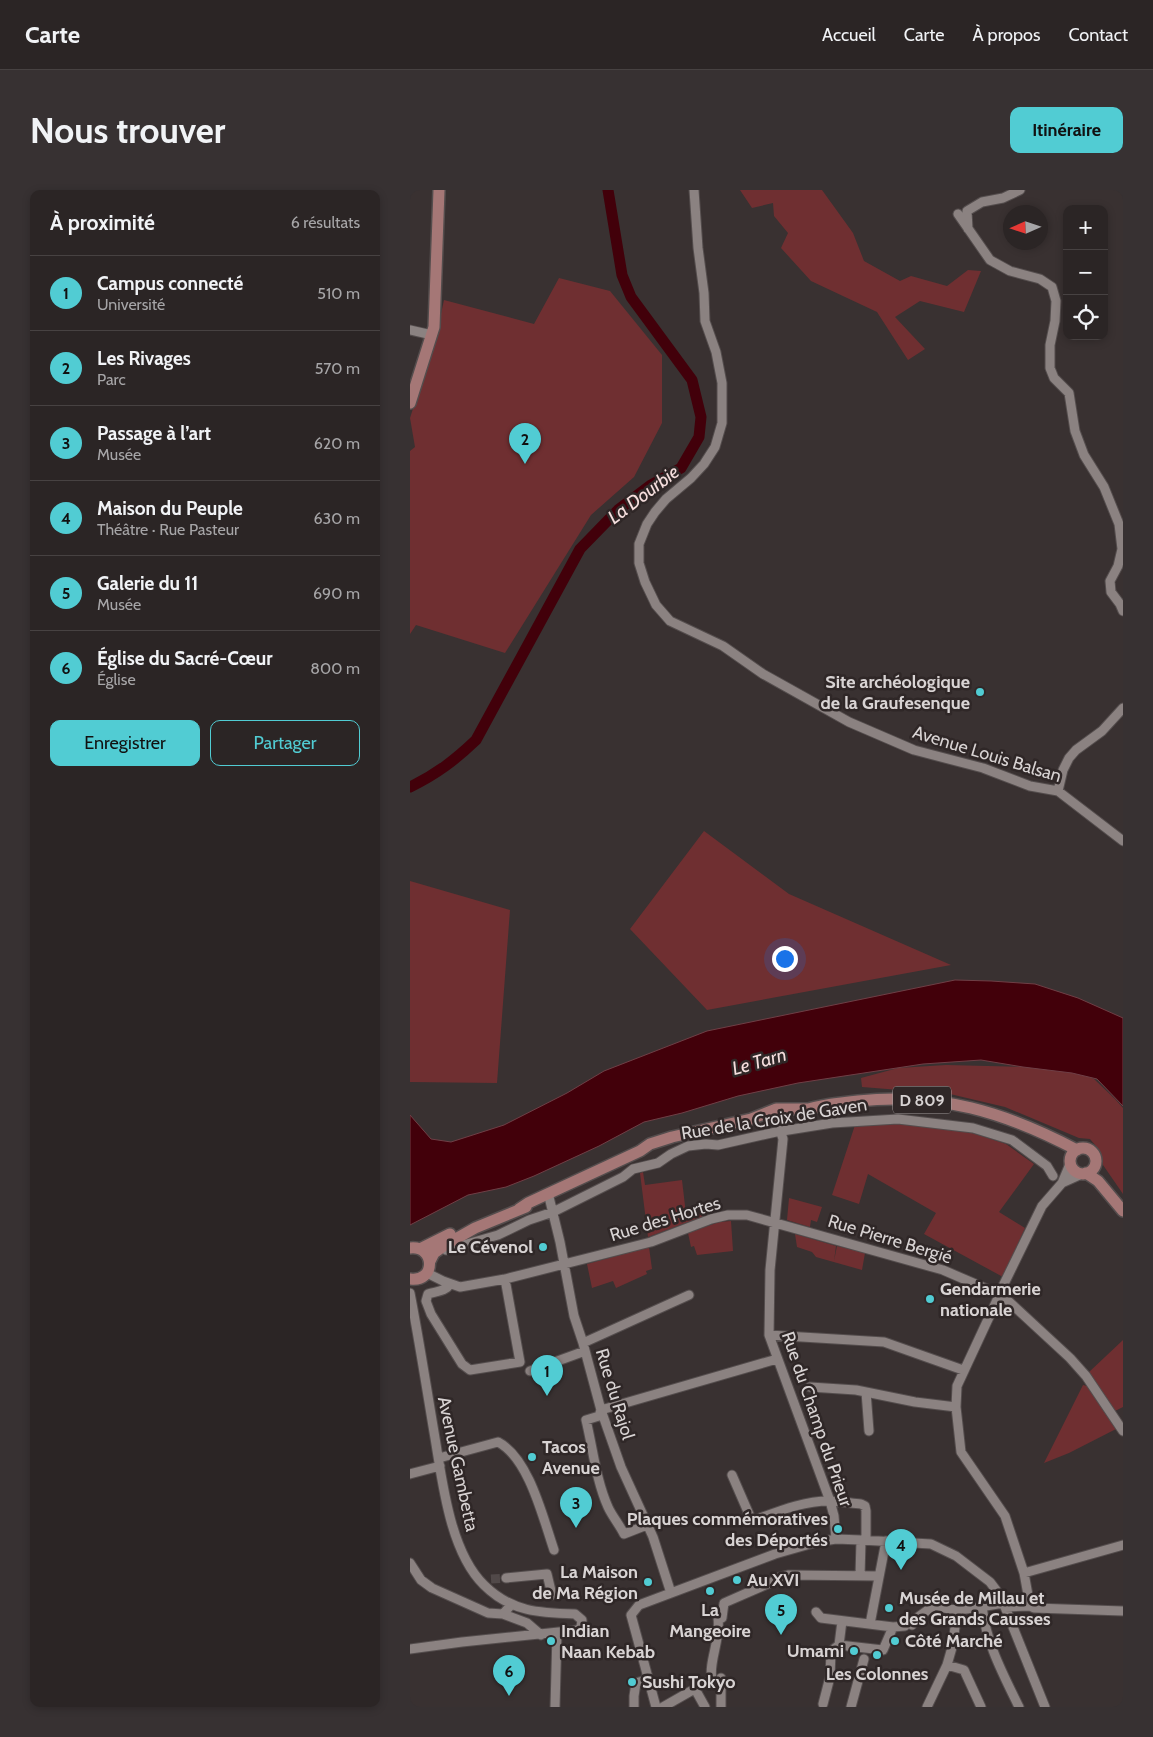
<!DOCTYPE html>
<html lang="fr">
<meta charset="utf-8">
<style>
:root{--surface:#2b2525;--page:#373132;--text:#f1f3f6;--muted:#a6a5a7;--line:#474242;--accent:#51ccd3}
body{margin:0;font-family:Cabin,sans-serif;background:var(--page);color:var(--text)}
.controls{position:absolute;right:15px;top:15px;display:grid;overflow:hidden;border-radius:10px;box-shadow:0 2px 8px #0003}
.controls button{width:45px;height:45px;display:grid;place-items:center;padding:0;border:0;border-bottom:1px solid var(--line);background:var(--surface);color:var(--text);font:25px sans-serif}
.compass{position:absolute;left:593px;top:15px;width:45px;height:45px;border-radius:50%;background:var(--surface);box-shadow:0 2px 8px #0003;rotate:267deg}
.you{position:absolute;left:374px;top:768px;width:18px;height:18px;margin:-12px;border:4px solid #fff;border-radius:50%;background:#1a73e8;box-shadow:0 0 0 8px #1a73e833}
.badge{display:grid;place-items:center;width:32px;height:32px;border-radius:50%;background:var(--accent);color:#111;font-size:16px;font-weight:700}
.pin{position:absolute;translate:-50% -41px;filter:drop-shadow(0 1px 2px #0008)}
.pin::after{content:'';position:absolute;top:26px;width:18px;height:15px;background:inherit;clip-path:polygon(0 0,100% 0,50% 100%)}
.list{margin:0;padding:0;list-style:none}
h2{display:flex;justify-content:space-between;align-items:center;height:65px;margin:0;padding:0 20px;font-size:21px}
h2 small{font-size:16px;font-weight:400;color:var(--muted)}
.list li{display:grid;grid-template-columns:32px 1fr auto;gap:15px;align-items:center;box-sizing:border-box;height:75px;padding:0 20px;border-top:1px solid var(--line)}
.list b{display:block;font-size:19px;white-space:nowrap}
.list p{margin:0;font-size:16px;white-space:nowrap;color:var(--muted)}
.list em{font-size:16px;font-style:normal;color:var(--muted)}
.actions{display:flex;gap:10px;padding:15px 20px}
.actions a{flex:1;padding:11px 0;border:1px solid var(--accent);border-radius:10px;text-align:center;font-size:18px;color:var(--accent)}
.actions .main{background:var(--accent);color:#111}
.icon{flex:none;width:28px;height:28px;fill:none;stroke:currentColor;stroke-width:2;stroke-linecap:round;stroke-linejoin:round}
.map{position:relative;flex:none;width:713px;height:1517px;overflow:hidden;border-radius:10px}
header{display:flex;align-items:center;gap:30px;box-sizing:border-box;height:70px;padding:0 25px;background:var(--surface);border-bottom:1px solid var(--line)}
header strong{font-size:24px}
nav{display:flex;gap:28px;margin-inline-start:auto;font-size:18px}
.intro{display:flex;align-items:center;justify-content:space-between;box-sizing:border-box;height:120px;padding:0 30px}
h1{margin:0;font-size:35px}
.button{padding:12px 22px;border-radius:10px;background:var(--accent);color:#111;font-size:18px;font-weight:700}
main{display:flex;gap:30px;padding:0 30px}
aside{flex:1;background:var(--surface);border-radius:10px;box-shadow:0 2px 8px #0003}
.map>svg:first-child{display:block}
</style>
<header>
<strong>Carte</strong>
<nav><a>Accueil</a><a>Carte</a><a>À propos</a><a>Contact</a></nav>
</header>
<div class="intro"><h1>Nous trouver</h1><a class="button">Itinéraire</a></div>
<main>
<aside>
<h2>À proximité<small>6 résultats</small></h2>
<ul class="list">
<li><span class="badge">1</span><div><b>Campus connecté</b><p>Université</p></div><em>510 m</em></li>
<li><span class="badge">2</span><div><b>Les Rivages</b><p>Parc</p></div><em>570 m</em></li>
<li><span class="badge">3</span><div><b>Passage à l’art</b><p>Musée</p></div><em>620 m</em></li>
<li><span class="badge">4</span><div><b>Maison du Peuple</b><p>Théâtre · Rue Pasteur</p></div><em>630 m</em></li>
<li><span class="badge">5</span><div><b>Galerie du 11</b><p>Musée</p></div><em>690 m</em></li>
<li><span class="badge">6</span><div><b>Église du Sacré-Cœur</b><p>Église</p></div><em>800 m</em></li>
</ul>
<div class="actions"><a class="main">Enregistrer</a><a>Partager</a></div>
</aside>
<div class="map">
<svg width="713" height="1517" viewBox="0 0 713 1517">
<rect width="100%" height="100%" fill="#393131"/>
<path fill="#6f2f31" d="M330 0H412L443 43 454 71 490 91 501 86 537 96 558 80 571 81 554 122 510 111 485 127 515 159 498 170 467 122 401 91 371 58 378 43 364 26 363 13 342 18Z
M149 88 200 101 252 165V233L224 287 181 325 95 463 6 435 0 444V261L5 257 0 228 26 147 34 110 124 134Z
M294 641 379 704 541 775 297 820 220 739Z
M0 691 100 720 87 893 0 892Z
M536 875 656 878 684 889 705 909 713 918V1004L693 975 690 961 680 949 669 948 595 917 540 904 452 897 451 888 488 878Z
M486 933 559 942 596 954 624 974 589 1022 615 1038 593 1087 514 1044 526 1023 458 984 449 1014 422 1005 445 935Z
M233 982 235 995 272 990 276 1024 296 1022 297 1025 238 1047 230 983Z
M379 1008 412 1017 407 1032 401 1030 400 1037 377 1030Z
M321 1031 323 1061 287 1065 284 1056 281 1057 278 1043 309 1032Z
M385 1044 426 1056 424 1071 427 1056 455 1063 452 1080 406 1067 402 1062 387 1057Z
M239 1057 242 1079 236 1081 237 1084 206 1098 203 1091 182 1098 177 1074Z
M713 1150V1217L705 1221 678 1183Z
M673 1195 677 1196 706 1239 659 1263 634 1273Z"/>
<path fill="#42000a" stroke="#6f3f46" d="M545 790 581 791 625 794 668 808 713 828V916L687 889 662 883 613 877 571 870 513 874 388 893 328 906 272 923 234 932 189 956 124 986 96 997 58 1005 0 1035V925L21 949 41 952 94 935 157 903 194 881 297 841Z"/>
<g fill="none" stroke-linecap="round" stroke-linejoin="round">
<path stroke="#42000a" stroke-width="11" d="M0 597C27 584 45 570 66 550L170 359 208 320 241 295 271 278 289 247 291 227 282 190 221 107 212 85 198 0"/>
<path stroke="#514949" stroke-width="9" stroke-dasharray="9 4.5" stroke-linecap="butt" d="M81 1389 96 1388"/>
<defs>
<path id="minor" d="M284 0 288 58 294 103 295 131 306 162 312 193V233L305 257 294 274 281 288 256 309 245 322 237 334 229 354V373L235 392 246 415 260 431 313 456 353 484 439 532 504 560 573 578 620 596 648 601 713 651
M548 24 580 70 600 81 630 89 642 97 646 111 645 131 640 155V178L644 188 659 203 665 241 674 265 694 297 709 334 712 359 708 376 700 391 701 402 710 414 713 421
M558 39 557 21 572 12 593 8 610 0
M0 140 22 145
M648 601 653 580 659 568 666 560 692 541 713 518
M369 937 373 949 360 1080 359 1145 420 1311 424 1326 426 1349
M660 974 652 993 672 984
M139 1007 150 1052 164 1126 173 1153 191 1220 211 1277 243 1347 261 1403
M36 1060 88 1045 119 1030 143 1022 213 987 223 979 248 973 261 964 278 956 296 954 308 955 366 942 422 933 488 929 563 938 602 950 637 976 643 986
M17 1083 33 1091 50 1097 95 1089 241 1052 301 1029 318 1025H337L533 1080 584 1102
M40 1094C35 1102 26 1101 18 1104L16 1111 21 1124 52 1174 60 1180 110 1172 95 1089
M591 1100 632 1016 652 993
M0 1103C9 1149 16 1195 24 1242 32 1288 39 1361 74 1395 101 1422 130 1423 165 1424L172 1430 171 1437 168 1440 52 1452 0 1459
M594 1107 660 1168 676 1186 713 1241
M587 1110 547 1196 546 1217 551 1262 595 1326 614 1383 620 1416
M359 1145 474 1152 553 1180
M173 1153 279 1105
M120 1181 175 1161
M400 1197 446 1200 505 1212 546 1217
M456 1202 459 1241
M191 1220 367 1169
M191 1220 189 1226 176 1230C183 1259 186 1290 198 1317 202 1326 209 1334 214 1344L237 1335
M29 1268 88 1252C119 1268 133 1328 144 1360
M0 1284 30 1276
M322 1285 342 1331C367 1322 392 1311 419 1311 429 1311 440 1313 451 1314L455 1316 456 1321V1350
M0 1373 11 1390 22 1398 78 1423 93 1424 101 1415
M614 1383 713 1355
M450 1386 451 1350
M96 1388 137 1384 142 1405
M572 1416C576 1453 593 1484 609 1517
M595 1417 620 1416 624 1418 713 1421
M406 1422 411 1428 483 1437 473 1460 429 1455 432 1431
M93 1424 117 1433 131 1445
M312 1428 314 1413 362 1392 370 1387 378 1385 469 1386
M460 1434 476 1351
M502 1435 504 1430 525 1415C546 1425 572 1416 594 1413
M483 1437 495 1436
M543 1454 580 1453
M537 1475 554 1480 571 1517
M285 1499 295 1517
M413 1514 420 1487 421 1461 429 1455
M145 1517 147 1443
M224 1517V1506L226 1493 239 1489
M246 1517 221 1425 229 1415 365 1364 407 1352 426 1349 451 1350 521 1354 546 1366 580 1392 586 1400 595 1417 635 1517
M253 1517 302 1489C298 1473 311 1449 308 1428
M311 1517V1488
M441 1517 454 1469
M517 1517 537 1475 543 1454 547 1420"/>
<path id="major" d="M0 213 24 137 29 0
M365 920 363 923V927L369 930 373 926 371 920
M392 921C410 915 429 913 448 911 529 902 595 922 667 960
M660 971a13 13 0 1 1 26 0a13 13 0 1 1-26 0Z
M676 983 688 991 713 1021
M109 1019 118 1013 230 961 240 954 262 947 341 929 366 919H399
M0 1058C26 1055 26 1093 0 1089
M10 1059 40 1044
M20 1071 24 1063 35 1055 65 1038 116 1017"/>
</defs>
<use href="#minor" stroke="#544d4d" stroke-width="11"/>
<use href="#major" stroke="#544d4d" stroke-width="14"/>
<use href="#minor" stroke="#8b8281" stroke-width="9"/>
<use href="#major" stroke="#a57776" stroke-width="11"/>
</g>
<g fill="#51ccd3" stroke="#2f2727" stroke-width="2">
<circle cx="570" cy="502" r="5"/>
<circle cx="133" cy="1057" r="5"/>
<circle cx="520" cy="1109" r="5"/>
<circle cx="122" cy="1267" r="5"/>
<circle cx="428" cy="1339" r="5"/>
<circle cx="327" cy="1390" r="5"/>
<circle cx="238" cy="1392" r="5"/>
<circle cx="300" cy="1401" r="5"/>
<circle cx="479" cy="1418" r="5"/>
<circle cx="141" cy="1451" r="5"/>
<circle cx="485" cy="1451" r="5"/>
<circle cx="444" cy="1461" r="5"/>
<circle cx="467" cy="1465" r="5"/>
<circle cx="222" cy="1492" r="5"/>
</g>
<g text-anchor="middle" stroke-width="5" stroke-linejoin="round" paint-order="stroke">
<rect fill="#2f2727" stroke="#a59f9f" stroke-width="1" x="483" y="896.5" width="58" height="27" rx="4"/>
<g font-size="16" font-weight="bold" fill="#d8d3d3">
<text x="512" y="916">D 809</text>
</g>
<g font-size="18" font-weight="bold" fill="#d8d3d3" stroke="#2f2727" text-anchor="start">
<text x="560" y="498" text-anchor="end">Site archéologique<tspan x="560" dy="21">de la Graufesenque</tspan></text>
<text x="123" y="1063" text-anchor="end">Le Cévenol</text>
<text x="530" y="1105">Gendarmerie<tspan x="530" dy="21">nationale</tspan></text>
<text x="132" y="1263">Tacos<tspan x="132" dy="21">Avenue</tspan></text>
<text x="418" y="1335" text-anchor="end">Plaques commémoratives<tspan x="418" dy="21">des Déportés</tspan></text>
<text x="228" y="1388" text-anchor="end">La Maison<tspan x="228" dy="21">de Ma Région</tspan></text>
<text x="337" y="1396">Au XVI</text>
<text x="489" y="1414">Musée de Millau et<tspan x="489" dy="21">des Grands Causses</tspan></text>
<text x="300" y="1426" text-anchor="middle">La<tspan x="300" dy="21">Mangeoire</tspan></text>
<text x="151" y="1447">Indian<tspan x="151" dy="21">Naan Kebab</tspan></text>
<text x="495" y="1457">Côté Marché</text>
<text x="434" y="1467" text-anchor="end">Umami</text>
<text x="467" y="1490" text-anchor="middle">Les Colonnes</text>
<text x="232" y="1498">Sushi Tokyo</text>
</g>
<g font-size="18" fill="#d8d3d3" stroke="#2f2727">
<text transform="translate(577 564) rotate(17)" y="6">Avenue Louis Balsan</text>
<text transform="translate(364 929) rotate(-9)" y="6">Rue de la Croix de Gaven</text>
<text transform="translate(255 1029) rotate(-17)" y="6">Rue des Hortes</text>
<text transform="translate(480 1049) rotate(17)" y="6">Rue Pierre Bergié</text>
<text transform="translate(205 1204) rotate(73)" y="6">Rue du Rajol</text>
<text transform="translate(407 1229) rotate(71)" y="6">Rue du Champ du Prieur</text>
<text transform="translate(48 1274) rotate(78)" y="6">Avenue Gambetta</text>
</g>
<g font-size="19" font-style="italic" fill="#f5dedd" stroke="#2f2727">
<text transform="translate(233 304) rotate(-37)" y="7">La Dourbie</text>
<text transform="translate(349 871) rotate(-16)" y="7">Le Tarn</text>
</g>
</g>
</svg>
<div class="controls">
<button>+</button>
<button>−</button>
<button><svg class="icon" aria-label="locate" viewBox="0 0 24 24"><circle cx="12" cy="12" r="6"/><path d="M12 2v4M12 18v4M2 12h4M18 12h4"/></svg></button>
</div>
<svg class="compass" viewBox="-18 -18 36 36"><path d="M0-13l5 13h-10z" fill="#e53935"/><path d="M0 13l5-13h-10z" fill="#a6a5a7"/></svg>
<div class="you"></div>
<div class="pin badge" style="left:137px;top:1206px">1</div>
<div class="pin badge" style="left:115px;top:274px">2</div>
<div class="pin badge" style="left:166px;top:1338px">3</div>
<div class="pin badge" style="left:491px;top:1380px">4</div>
<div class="pin badge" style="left:371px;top:1445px">5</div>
<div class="pin badge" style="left:99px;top:1506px">6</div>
</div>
</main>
